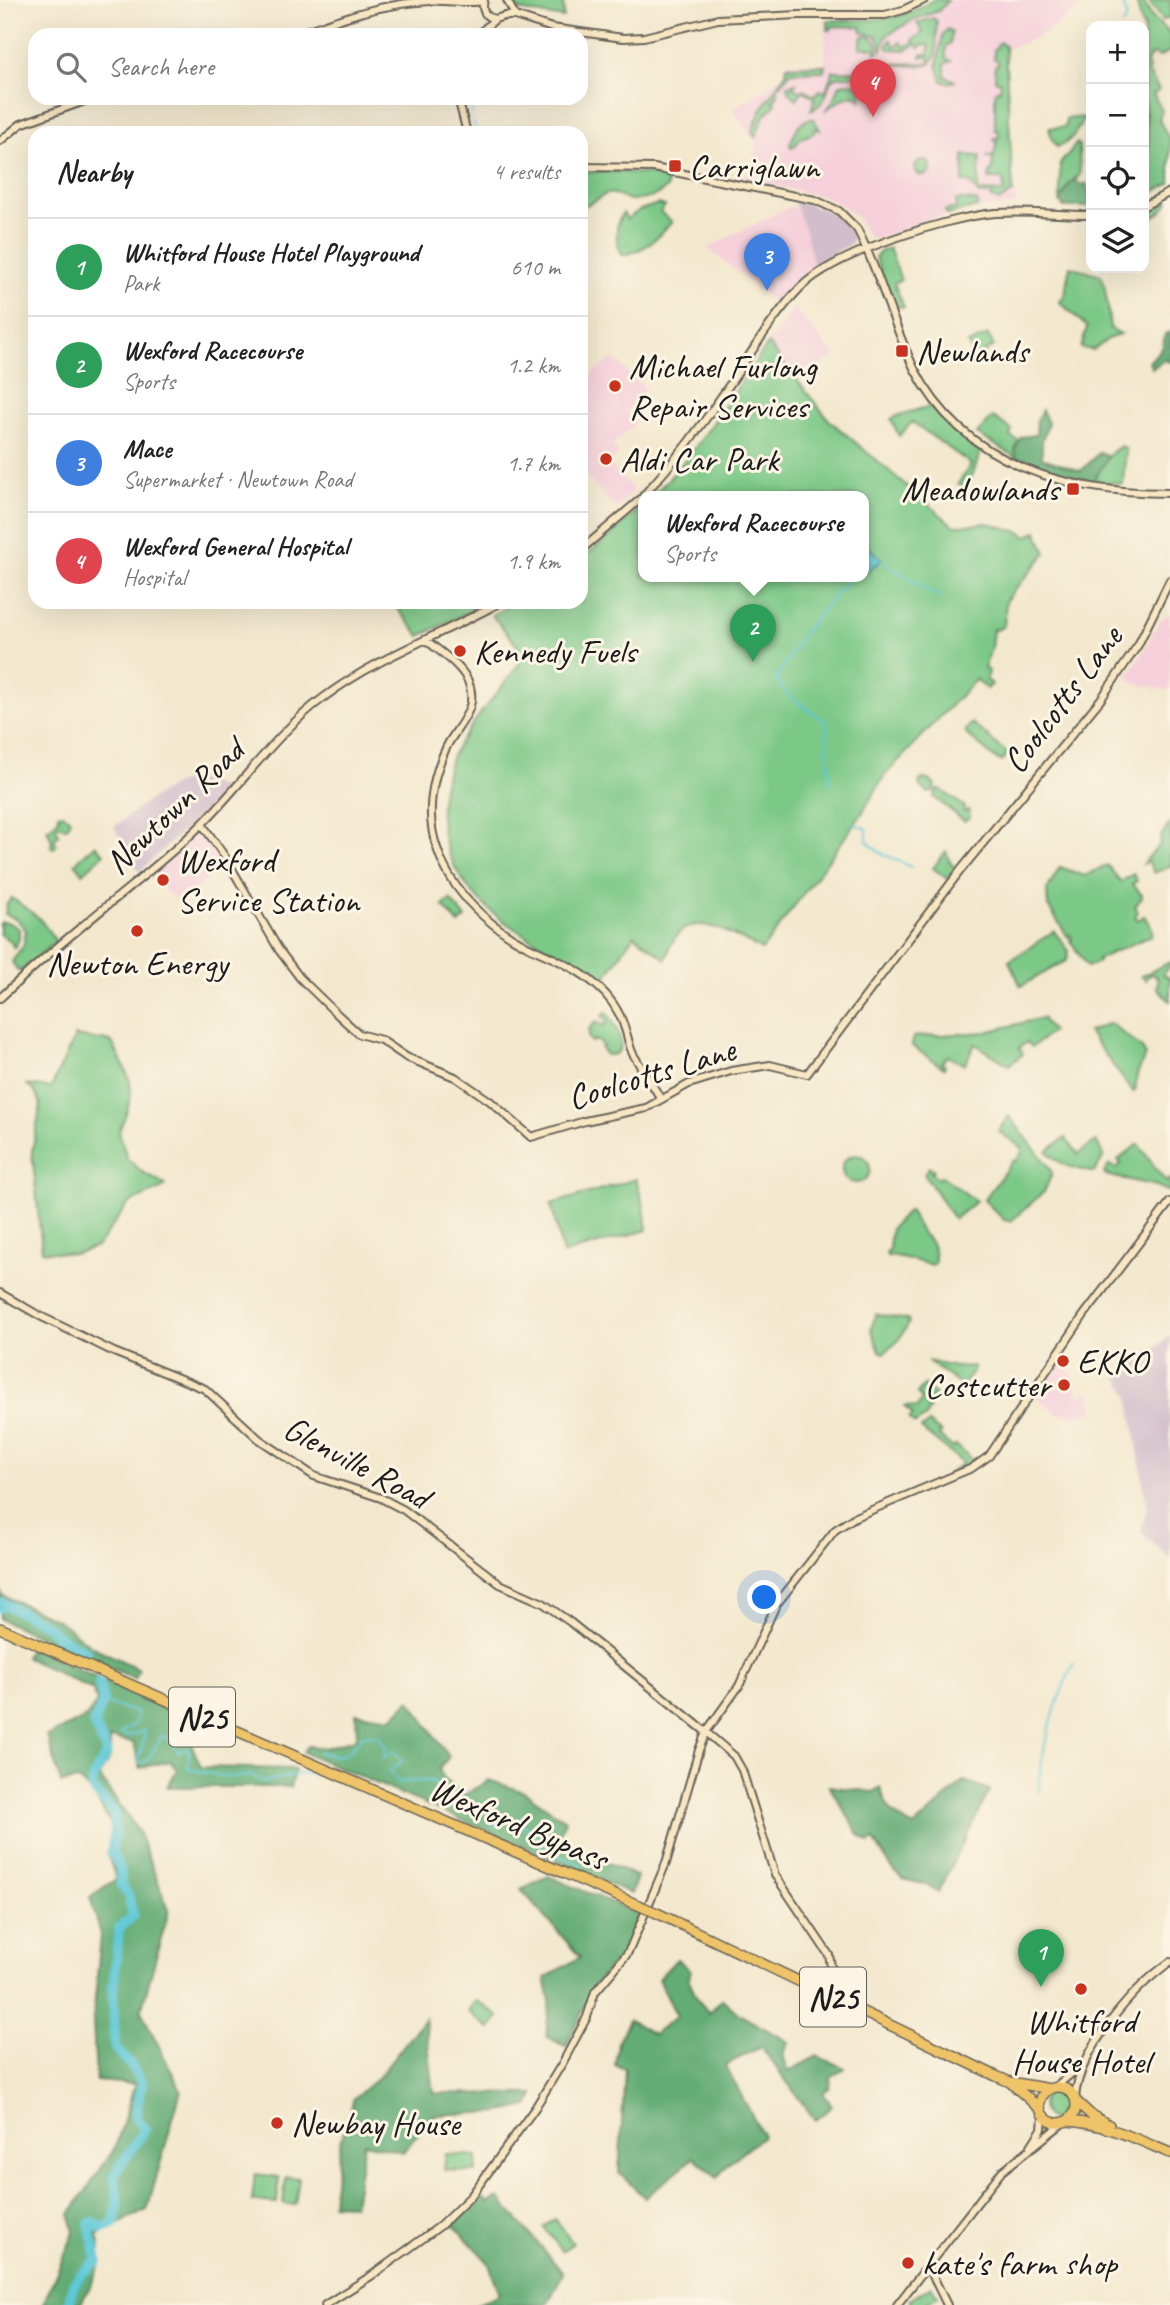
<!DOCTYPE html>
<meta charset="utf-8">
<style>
:root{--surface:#fff;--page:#f6f6f6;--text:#222;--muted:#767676;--line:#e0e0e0;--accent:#b45309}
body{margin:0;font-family:Caveat,sans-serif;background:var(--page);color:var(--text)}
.controls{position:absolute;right:21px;top:21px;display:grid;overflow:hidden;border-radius:14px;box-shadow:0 7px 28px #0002}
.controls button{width:63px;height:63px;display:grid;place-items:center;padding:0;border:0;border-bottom:2px solid var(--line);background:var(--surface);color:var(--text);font:35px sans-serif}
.you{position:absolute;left:765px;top:1598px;width:24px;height:24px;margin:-18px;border:5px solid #fff;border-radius:50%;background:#1a73e8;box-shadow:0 0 0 10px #1a73e833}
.badge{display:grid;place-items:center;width:46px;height:46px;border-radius:50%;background:var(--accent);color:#fff;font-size:23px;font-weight:700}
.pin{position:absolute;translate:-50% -58px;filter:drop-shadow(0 2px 4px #0008)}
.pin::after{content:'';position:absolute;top:37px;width:24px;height:21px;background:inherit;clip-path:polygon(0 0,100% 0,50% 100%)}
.popup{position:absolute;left:638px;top:491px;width:231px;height:91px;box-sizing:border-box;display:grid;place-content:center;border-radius:14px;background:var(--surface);filter:drop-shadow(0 2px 5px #0005);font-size:23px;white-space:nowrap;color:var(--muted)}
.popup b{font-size:26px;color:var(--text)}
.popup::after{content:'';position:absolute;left:50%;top:100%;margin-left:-14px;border:14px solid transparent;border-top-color:var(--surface)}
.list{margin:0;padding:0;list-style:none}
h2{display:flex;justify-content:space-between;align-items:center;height:91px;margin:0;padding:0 28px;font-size:30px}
h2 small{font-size:23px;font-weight:400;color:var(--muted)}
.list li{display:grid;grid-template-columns:46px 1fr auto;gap:21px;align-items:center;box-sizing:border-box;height:98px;padding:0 28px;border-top:2px solid var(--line)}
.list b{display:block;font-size:26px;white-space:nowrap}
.list p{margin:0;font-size:23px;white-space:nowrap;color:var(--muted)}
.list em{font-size:23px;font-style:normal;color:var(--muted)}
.icon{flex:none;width:38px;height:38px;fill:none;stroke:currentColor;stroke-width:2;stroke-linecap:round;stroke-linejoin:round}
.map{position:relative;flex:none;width:1170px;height:2305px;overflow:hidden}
.search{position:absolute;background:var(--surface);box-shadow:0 7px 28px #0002;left:28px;top:28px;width:560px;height:77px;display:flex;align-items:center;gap:18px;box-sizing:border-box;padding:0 24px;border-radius:21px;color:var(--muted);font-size:26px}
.panel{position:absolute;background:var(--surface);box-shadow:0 7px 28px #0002;left:28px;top:126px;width:560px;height:483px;border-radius:21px}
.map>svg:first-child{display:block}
</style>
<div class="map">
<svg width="1170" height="2305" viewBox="0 0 1170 2305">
<rect width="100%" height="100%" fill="#fcf5e5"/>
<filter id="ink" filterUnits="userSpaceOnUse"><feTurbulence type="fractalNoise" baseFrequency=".0143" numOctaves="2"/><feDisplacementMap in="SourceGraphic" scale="14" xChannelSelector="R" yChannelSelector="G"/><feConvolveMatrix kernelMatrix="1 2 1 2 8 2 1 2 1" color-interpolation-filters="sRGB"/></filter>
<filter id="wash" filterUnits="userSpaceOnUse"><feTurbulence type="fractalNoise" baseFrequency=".00686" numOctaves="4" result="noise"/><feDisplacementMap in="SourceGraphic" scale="28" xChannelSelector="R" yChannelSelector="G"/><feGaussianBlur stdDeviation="1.57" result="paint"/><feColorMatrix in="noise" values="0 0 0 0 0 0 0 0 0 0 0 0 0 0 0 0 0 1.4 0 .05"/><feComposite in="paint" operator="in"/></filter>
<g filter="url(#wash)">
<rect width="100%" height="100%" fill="#f3e8cd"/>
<path fill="#f5cfda" d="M932 0H1089L1058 24 1033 39 1005 50 1009 87 1011 165 1017 205 966 210 922 222 875 239 868 236 858 219 847 209 826 197 744 179 755 155 756 144 732 109 766 89 787 71 784 63H825L826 21 880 20 916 10Z
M795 206 806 233 814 267 793 286 778 305 707 248 787 208Z
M794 307 835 357 795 376 768 344Z
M613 358 646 389 626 411 636 423 612 446 619 454 609 464 634 490 616 508 581 472V383Z
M1170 614V691L1133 683 1126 676 1141 656 1160 620Z
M201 832 226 864 179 903 150 876 196 834Z
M1062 1355 1074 1378 1079 1396 1090 1391 1095 1412 1075 1416 1059 1414 1035 1396Z"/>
<path fill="#d1bdcb" d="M794 201 812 205 814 208 818 207 838 217 852 233 853 238 851 244 823 259 814 267 806 233Z
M197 777 227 790 139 872 114 827 148 801 176 784Z
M1170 1336V1559L1141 1532 1147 1507 1129 1395 1117 1377 1150 1349 1157 1347Z"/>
<path fill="#7bc887" stroke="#4c7252" stroke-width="2" d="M511 0H563L564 18 518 10Z
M932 0H948L939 11 915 19 886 36 882 50 877 36 862 32 861 27 832 26 831 30H828V20C864 21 904 22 932 0Z
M1136 0H1142L1152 17 1170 34V51L1159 57 1154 54 1150 56 1147 64 1149 69 1148 72 1159 90 1153 94 1162 110 1159 120 1170 140V184L1144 196V170L1149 146 1144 101V26H1142Z
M1148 0H1170V17L1163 20Z
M933 18 937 21 936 55 930 64 920 66 886 64 930 63 929 56 921 57 922 54H929V45H922L920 48 916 44 907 50 888 49 887 45 891 39 894 46 901 42 904 47 914 42 913 39 923 33 917 23Z
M948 29 952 32 950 44 946 45V58L951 61 945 64V76L955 81 950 83 942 81 937 65 943 34Z
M862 36C874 34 876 41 879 51L876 53 875 48H860Z
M1000 42 1005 47 1013 192 1000 201 991 198 993 195H979L969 182H963L964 155 980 156 978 191 1004 192 1003 179H989L990 172 992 171 993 157H986L994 155 997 140H994V138L999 137V131L995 130V95L996 90H1000V82L995 80V65H998V60L994 59V50Z
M875 59 877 62 863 76C855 77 841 74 834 78 824 85 832 101 811 110L815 98 803 91 797 99 789 93 788 85 796 83 793 87 801 92 804 89 812 95 816 94 820 90 825 92 833 71H866Z
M825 65 824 71 791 72 781 85 777 86 778 95 773 101 776 104 764 116 755 137 752 132 761 110 786 73 787 66Z
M895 72 901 76 899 79H884L883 83H871L872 77 883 72Z
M845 83 859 84 862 89 861 101 854 95 842 99 825 111 832 103 840 85Z
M1085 117C1078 129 1071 143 1057 147L1052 139 1049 128 1065 127 1066 119Z
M808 119H814L820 130 815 129 814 133 801 138 795 146 791 147 790 144 798 126Z
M1077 143 1079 145 1080 175 1070 183 1060 201V164Z
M915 168a8 8 0 1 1 16 0a8 8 0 1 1-16 0Z
M609 171 663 175 667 179V188C654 198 640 204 623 198 617 196 614 192 607 194 597 197 593 205 581 206V173Z
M956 200 976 201 978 203 977 207 947 215 945 211 956 208Z
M1169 201 1161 212 1144 222V213Z
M658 204 665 206 660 212 672 222C658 237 643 253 621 255 616 243 614 223 623 213L627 219 640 210Z
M889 248 901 280 894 283 904 307 894 306 875 257 880 252Z
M1070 266 1101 275C1105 282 1109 318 1110 328L1121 334 1108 339 1094 350 1081 348 1087 327 1060 302 1065 294Z
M988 335 994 346 976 359 968 344Z
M768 344 829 420 954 526 988 523 1023 533 1026 537 1037 531 1046 553 1006 600 1004 626 997 630 993 629 991 649 984 668 988 671 986 679 992 684 987 689 976 679 885 775 859 818 762 950C726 932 681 900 666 959L634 935 603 981C576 961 545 948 517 930 463 897 428 843 445 779 448 771 449 761 453 754 473 718 503 689 525 655L492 615 515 602H581V559L610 536 643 505V576H863V496H652C698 452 731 395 768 344Z
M930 406 948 425 981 452 967 489 958 484 971 464 912 422 899 436 891 419C903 412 917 411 930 406Z
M993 417 1012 430 1010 436 1019 441 1015 450 1017 458 977 434Z
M1121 446 1126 449 1123 484 1093 481 1111 453Z
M392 602H488L420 636Z
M972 723 1008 754 1002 761 996 759 966 734V730Z
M922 779 929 780 935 785 933 788 937 791 940 789 965 807 963 810 965 812 968 810 970 811V818L964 821 934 797 936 794 932 791 929 793 920 787 919 783Z
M62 813 69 818 70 823 66 828 58 825 56 828 59 834 54 841 57 844 53 849 51 847 52 841 47 829 50 828 59 818 58 814Z
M1170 823V866L1154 873 1148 862 1143 864C1149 855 1156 851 1161 842L1160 838Z
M95 845 104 854 83 873 75 863Z
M946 851 950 862 956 869 947 879 933 868Z
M1107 865 1121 882 1133 874 1137 881 1132 884 1142 895V898L1134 906 1138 912 1135 917 1138 920 1144 916 1152 928V935L1098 959 1099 962 1087 967 1070 940 1072 938 1070 935 1068 937 1048 906 1047 890 1060 867 1085 876Z
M12 898 39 918 56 941 22 970 18 971 12 962 24 944 26 930 17 919 5 914 7 904Z
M450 900 466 918 459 924 443 906Z
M3 922 10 923 19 929V939L14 948 11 942 0 934V923Z
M1054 931 1069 951 1067 960 1021 986 1009 961Z
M1170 962V967L1164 972V975L1170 978V1001L1157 988 1158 980 1155 975H1149L1146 980 1141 976Z
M606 1012C615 1023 634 1057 606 1055L601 1048 603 1046 597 1040 592 1042 588 1037 589 1029 596 1022 604 1026 607 1023 602 1016Z
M1042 1018 1052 1032 1032 1047 1027 1042 1019 1048 1023 1054 1009 1065 975 1044 965 1064 947 1056 942 1063 945 1066 944 1068 912 1046 913 1037 986 1032Z
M1110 1023 1143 1049 1145 1055 1137 1075 1135 1091 1133 1092 1088 1032Z
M75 1036 112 1042C132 1084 139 1086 119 1131L127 1159 142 1172 165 1184 163 1188 129 1203 97 1247 74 1254 42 1251 32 1151 41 1104 35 1092 27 1085 51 1088Z
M1009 1116 1050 1168 1052 1174 1044 1192 1011 1221 1004 1220 984 1200 1013 1160 1015 1162 1022 1152V1148L998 1131Z
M1065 1138 1078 1154 1096 1141 1104 1156 1095 1171 1091 1172C1073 1168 1059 1166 1047 1151Z
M1138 1144 1166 1182 1170 1179V1192L1157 1186 1105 1175 1104 1173 1109 1165 1117 1168 1121 1163 1118 1160Z
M842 1169a14 14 0 1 1 28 0a14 14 0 1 1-28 0Z
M929 1167 934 1170 931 1173 939 1179 942 1176 976 1201 954 1219 924 1174Z
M636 1179 644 1207 647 1230 563 1254 551 1204Z
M908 1211H910C912 1214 913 1218 915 1221 923 1241 935 1236 935 1263L932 1265 901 1257 887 1256 886 1253 889 1249 891 1228Z
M876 1314 908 1320 909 1323 898 1341 884 1353 880 1351 871 1329Z
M927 1361 955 1367 973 1366 974 1370 962 1386Z
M925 1385 935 1394 926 1405 930 1408 926 1417 915 1424 909 1419 913 1415 905 1407 907 1406 917 1408 922 1400 917 1393Z
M929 1423 941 1433 939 1436 953 1448 956 1445 970 1458 971 1464 946 1476 963 1463 921 1429Z
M476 2000 499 2017 490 2029 468 2011Z
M1042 2105a16 16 0 1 1 32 0a16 16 0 1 1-32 0Z
M446 2154 477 2156 476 2172 444 2170Z
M255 2174 279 2177 277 2203 252 2201Z
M286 2177 299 2178 295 2205 283 2203Z
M555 2219 573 2243 562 2251 544 2227Z
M931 2286 938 2296 924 2305H912L910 2300Z"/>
<path fill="#64ac74" stroke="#406448" stroke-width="2" d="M1144 101 1149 146 1144 170Z
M1076 178 1078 184H1087L1088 193H1091V207H1063L1060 201 1070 183Z
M1170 332V361L1168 362 1166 359 1152 368 1149 362 1163 347 1165 334Z
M1042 410 1048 423 1042 441V458L1081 471 1100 452 1109 456 1093 481 1067 475 1017 458 1015 450 1021 437 1036 435 1037 420Z
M0 1590 2 1595 60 1621 91 1646 139 1669 135 1679 0 1619Z
M30 1647 179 1715 201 1767 295 1769 290 1787H167L177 1770 170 1761 140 1768 134 1743 110 1738V1757L99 1776 138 1831 169 1910 141 2011 181 2090 147 2210 98 2234C104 2270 97 2272 81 2303L43 2304 74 2233 70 2214 115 2148 135 2084 96 2081 93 2020 101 1935 90 1897 116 1879 107 1852 113 1828 96 1798 79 1780 61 1783 47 1736 86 1718 97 1702 93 1690 25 1657Z
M410 1700 449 1757 439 1769 443 1778 464 1795 489 1780 524 1792 565 1820 559 1838 637 1877 631 1894 579 1870 303 1752 308 1746 325 1748 357 1738 356 1713 392 1718Z
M964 1781 990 1790 938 1892 924 1884 902 1879 891 1867 874 1840 870 1843 860 1836 829 1786 873 1792 880 1787C887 1809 893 1816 914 1827Z
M548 1876 641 1915 622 1955 595 1984 566 2047 546 2036 550 2001 545 1978 580 1957 521 1889Z
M677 1959 691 1971 688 1978 698 2000 709 2013 722 1999 739 2014 789 2042 783 2054 788 2072 817 2056 845 2068 831 2078 830 2087 823 2093 832 2106 815 2120 761 2047 725 2065 763 2136 728 2164 717 2178 694 2157 645 2198 619 2173 625 2069 615 2065 618 2042 629 2020 653 2034 677 2016 658 1979Z
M425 2018 434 2093 534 2094 529 2106 500 2112 434 2115 403 2152 364 2143 354 2205 332 2204 340 2144 354 2098 378 2078Z
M482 2197 489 2203 499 2198 563 2273 547 2305H476L500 2294 488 2262 453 2224Z"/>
<path fill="#5dc8d7" stroke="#3c727a" stroke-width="2" d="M863 543 881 558V561L863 573Z"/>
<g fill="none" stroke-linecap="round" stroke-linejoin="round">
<path stroke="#5dc8d7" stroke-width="2" d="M1122 26 1127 18 1122 0
M470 98 473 123 479 133
M1103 268H1104
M881 561 939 597
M830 784 826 722C813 712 780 693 776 678L805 631 845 583
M854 824 867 829V841L879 852 911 867
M103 1702 137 1713 135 1724 121 1733 126 1737 145 1730 142 1748 137 1759 140 1763 147 1761 162 1736C170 1737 175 1746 178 1752L185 1749 189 1751 188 1769C216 1774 222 1780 252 1775L262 1782 300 1774 317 1773
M319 1752C346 1760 346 1755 363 1735L379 1736 385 1746 384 1757 394 1751 402 1762 390 1771 398 1782 432 1781 451 1799 465 1801 486 1812 489 1822 496 1827 510 1817C531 1825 539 1847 559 1856 568 1861 576 1859 584 1867
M1039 1793C1039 1754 1056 1698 1074 1663"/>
<path stroke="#5dc8d7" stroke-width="10" d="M0 1608 3 1603 49 1627 57 1636 86 1652
M69 2305C71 2282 79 2274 98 2261L89 2224 94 2222 101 2228 114 2224 118 2203 114 2175 145 2129 135 2116 142 2083 130 2064 115 2048 113 1990 119 1928 133 1916 128 1895 121 1885 120 1868 111 1852 115 1833 114 1812 92 1789 93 1778 107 1753 94 1724 103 1702 99 1682"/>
</g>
</g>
<g filter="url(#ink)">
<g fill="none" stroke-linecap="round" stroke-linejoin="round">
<defs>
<path id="secondary" d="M507 0 515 16
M484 1C481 10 485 17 495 19
M294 35C339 19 382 3 430 1 448 0 466 4 484 1
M478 35 495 19 505 16H515L552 28 623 38 644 37 718 19 799 15H885L903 10 924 0
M458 98 467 133
M0 141 21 124 93 98
M581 167 654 168 815 200 839 211 857 229C880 273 892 323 914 368 964 466 1068 493 1170 493
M1144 206 1170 192
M643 496C675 461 702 426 728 387 751 354 772 317 800 288 835 253 946 217 996 213 1028 211 1059 215 1091 215
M581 550 643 497
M426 640C440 652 460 664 468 681 480 709 457 725 446 748 431 780 425 817 438 851 452 892 488 926 527 946 551 958 575 966 596 985 609 996 620 1012 625 1029 628 1037 629 1046 633 1054 642 1069 652 1084 661 1099
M202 824 225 857 279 950 300 978 336 1013 359 1034 381 1040 406 1057 455 1077 490 1101 531 1137 585 1121 646 1108 689 1084 731 1071 770 1065 807 1074 960 871 1101 699 1138 645 1170 580
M0 998C26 974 53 950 80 928 121 893 164 862 202 824 243 783 276 733 323 698 377 657 443 634 501 602
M0 1293 40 1316 114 1352 205 1389 259 1439 314 1476 381 1498 404 1510 500 1584 543 1603 570 1622 706 1732 734 1756 742 1770 775 1875 829 1955C832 1970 833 1981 828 1995
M1055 2087 1082 2065
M1075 2097C1080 2049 1132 1989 1170 1962
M1031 2146 1042 2129 1043 2116
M928 2266 947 2305
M325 2305 371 2276 440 2226 471 2196 535 2108 563 2062 587 2017 595 1992 627 1954 631 1946 666 1863 699 1750 706 1732 739 1686 776 1605 835 1530 855 1517 972 1468 989 1456 1084 1315 1170 1202
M897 2305 1002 2171 1063 2123"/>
<path id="highway" d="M0 1628 638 1905
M657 1913 996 2076 1010 2082 1050 2089
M1011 2083 1040 2109
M1040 2105a18 18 0 1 1 36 0a18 18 0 1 1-36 0Z
M1076 2101 1091 2115 1109 2125
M1067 2121C1104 2123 1136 2139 1170 2153"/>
</defs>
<use href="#secondary" stroke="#67635a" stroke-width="10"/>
<use href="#highway" stroke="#67635a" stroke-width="12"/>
<use href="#secondary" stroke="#f9e7c3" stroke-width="6"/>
<use href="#highway" stroke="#efc469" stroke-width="9"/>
<defs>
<path id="highway-bridge" d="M638 1905 657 1913"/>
</defs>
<use href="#highway-bridge" stroke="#67635a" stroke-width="12" stroke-linecap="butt"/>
<use href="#highway-bridge" stroke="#efc469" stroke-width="9"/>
</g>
</g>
<g fill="#c8321e" stroke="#fcf5e5" stroke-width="2.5">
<rect x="668" y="159" width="14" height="14" rx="3.5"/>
<rect x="895" y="344" width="14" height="14" rx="3.5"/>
<circle cx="615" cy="386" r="7"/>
<circle cx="606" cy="459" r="7"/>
<rect x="1066" y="482" width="14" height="14" rx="3.5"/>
<circle cx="460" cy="651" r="7"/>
<circle cx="163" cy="880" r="7"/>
<circle cx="137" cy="931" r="7"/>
<circle cx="1063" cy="1361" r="7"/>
<circle cx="1064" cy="1385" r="7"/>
<circle cx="1081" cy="1989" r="7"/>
<circle cx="277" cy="2123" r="7"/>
<circle cx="908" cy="2263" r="7"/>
</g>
<g text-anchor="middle" stroke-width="6" stroke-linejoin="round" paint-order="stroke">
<g fill="#fcf5e5" stroke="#5f5d58" stroke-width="2">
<rect x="169" y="1687.5" width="66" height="59" rx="5"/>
<rect x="800" y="1967.5" width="66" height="59" rx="5"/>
</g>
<g font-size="33" font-weight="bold" fill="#1c1c1c">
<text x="202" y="1729">N25</text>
<text x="833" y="2009">N25</text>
</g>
<g font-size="35" fill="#1c1c1c" stroke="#fcf5e5" text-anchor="start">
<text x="689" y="178">Carriglawn</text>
<text x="916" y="363">Newlands</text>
<text x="629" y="378">Michael Furlong<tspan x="629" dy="40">Repair Services</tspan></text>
<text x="620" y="471">Aldi Car Park</text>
<text x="1059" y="501" text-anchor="end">Meadowlands</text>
<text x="474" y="663">Kennedy Fuels</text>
<text x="177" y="872">Wexford<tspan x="177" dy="40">Service Station</tspan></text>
<text x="137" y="975" text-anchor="middle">Newton Energy</text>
<text x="1077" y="1373">EKKO</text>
<text x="1050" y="1397" text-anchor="end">Costcutter</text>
<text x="1081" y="2033" text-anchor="middle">Whitford<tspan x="1081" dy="40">House Hotel</tspan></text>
<text x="291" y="2135">Newbay House</text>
<text x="922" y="2275">kate's farm shop</text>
</g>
<g font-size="35" fill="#1c1c1c" stroke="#fcf5e5">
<text transform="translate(1062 699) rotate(-53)" y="12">Coolcotts Lane</text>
<text transform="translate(174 806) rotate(-44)" y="12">Newtown Road</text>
<text transform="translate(651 1073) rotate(-17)" y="12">Coolcotts Lane</text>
<text transform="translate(357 1462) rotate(28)" y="12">Glenville Road</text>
<text transform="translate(519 1823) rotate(23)" y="12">Wexford Bypass</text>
</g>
</g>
</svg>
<div class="controls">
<button>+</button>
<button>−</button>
<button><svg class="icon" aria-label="locate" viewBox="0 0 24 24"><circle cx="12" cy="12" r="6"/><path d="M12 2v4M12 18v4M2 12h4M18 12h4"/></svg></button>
<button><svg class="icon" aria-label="layers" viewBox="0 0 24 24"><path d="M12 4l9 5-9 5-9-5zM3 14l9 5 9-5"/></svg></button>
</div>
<div class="you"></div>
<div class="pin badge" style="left:1041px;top:1987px;background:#2e9e5b">1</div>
<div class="pin badge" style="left:753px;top:662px;background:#2e9e5b">2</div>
<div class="popup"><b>Wexford Racecourse</b>Sports</div>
<div class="pin badge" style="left:767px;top:291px;background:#3f7fe0">3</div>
<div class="pin badge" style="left:873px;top:117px;background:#e0444e">4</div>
<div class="search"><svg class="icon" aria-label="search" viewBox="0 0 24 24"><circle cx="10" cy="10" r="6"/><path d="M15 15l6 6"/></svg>Search here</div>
<section class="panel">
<h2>Nearby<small>4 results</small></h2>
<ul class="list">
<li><span class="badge" style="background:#2e9e5b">1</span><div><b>Whitford House Hotel Playground</b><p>Park</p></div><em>610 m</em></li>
<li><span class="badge" style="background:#2e9e5b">2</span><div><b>Wexford Racecourse</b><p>Sports</p></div><em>1.2 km</em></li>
<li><span class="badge" style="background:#3f7fe0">3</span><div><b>Mace</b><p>Supermarket · Newtown Road</p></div><em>1.7 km</em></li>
<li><span class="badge" style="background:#e0444e">4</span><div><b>Wexford General Hospital</b><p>Hospital</p></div><em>1.9 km</em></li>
</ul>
</section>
</div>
